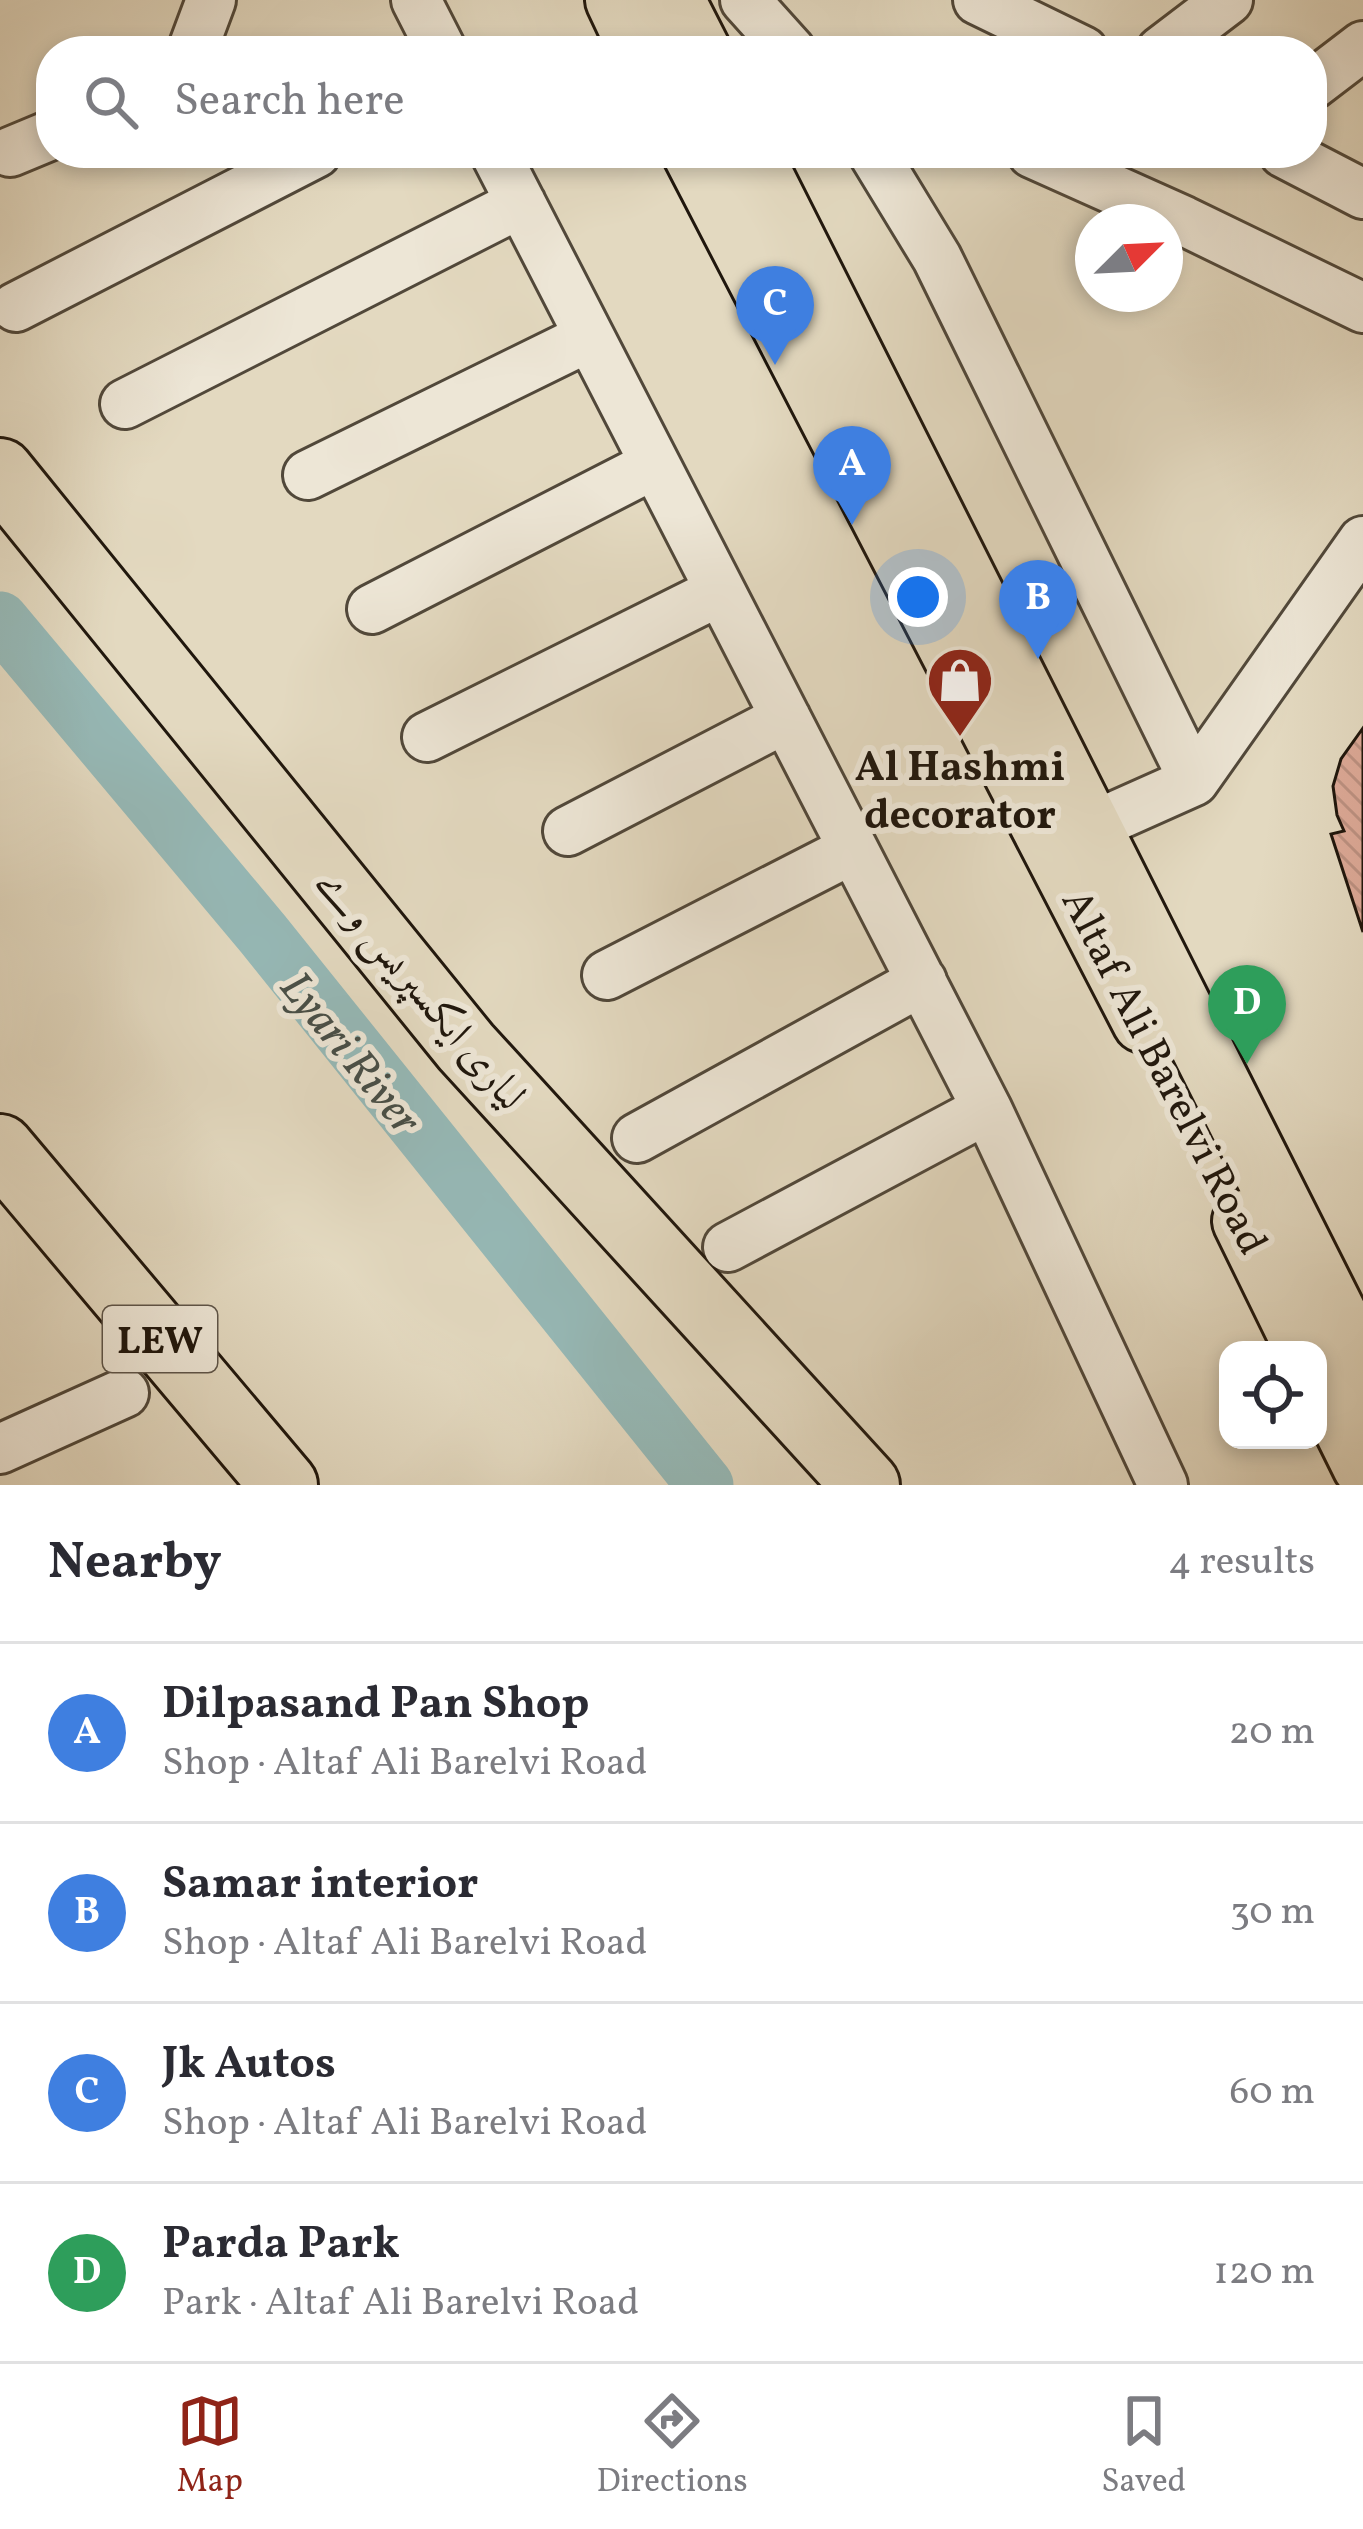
<!DOCTYPE html>
<meta charset="utf-8">
<style>
:root{--surface:#fff;--page:#f2f2f3;--text:#2b2b33;--muted:#7c7c81;--line:#e1e1e2;--accent:#8f2418}
body{margin:0;font-family:Vollkorn,Amiri,serif;background:var(--page);color:var(--text)}
.controls{position:absolute;right:36px;bottom:36px;display:grid;overflow:hidden;border-radius:24px;box-shadow:0 6px 18px #0003}
.controls button{width:108px;height:108px;display:grid;place-items:center;padding:0;border:0;border-bottom:3px solid var(--line);background:var(--surface);color:var(--text);font:60px sans-serif}
.compass{position:absolute;left:1075px;top:204px;width:108px;height:108px;border-radius:50%;background:var(--surface);box-shadow:0 6px 18px #0003;rotate:66deg}
.you{position:absolute;left:918px;top:597px;width:42px;height:42px;margin:-30px;border:9px solid #fff;border-radius:50%;background:#1a73e8;box-shadow:0 0 0 18px #1a73e833}
.badge{display:grid;place-items:center;width:78px;height:78px;border-radius:50%;background:var(--accent);color:#fff;font-size:39px;font-weight:700}
.pin{position:absolute;translate:-50% -99px;filter:drop-shadow(0 3px 6px #0008)}
.pin::after{content:'';position:absolute;top:63px;width:42px;height:36px;background:inherit;clip-path:polygon(0 0,100% 0,50% 100%)}
.list{margin:0;padding:0;list-style:none}
h2{display:flex;justify-content:space-between;align-items:center;height:156px;margin:0;padding:0 48px;font-size:51px}
h2 small{font-size:39px;font-weight:400;color:var(--muted)}
.list li{display:grid;grid-template-columns:78px 1fr auto;gap:36px;align-items:center;box-sizing:border-box;height:180px;padding:0 48px;border-top:3px solid var(--line)}
.list b{display:block;font-size:45px;white-space:nowrap}
.list p{margin:0;font-size:39px;white-space:nowrap;color:var(--muted)}
.list em{font-size:39px;font-style:normal;color:var(--muted)}
.icon{flex:none;width:66px;height:66px;fill:none;stroke:currentColor;stroke-width:2;stroke-linecap:round;stroke-linejoin:round}
.map{position:relative;flex:none;width:1363px;height:1485px;overflow:hidden}
.search{position:absolute;background:var(--surface);box-shadow:0 6px 18px #0003;left:36px;right:36px;top:36px;height:132px;display:flex;align-items:center;gap:30px;box-sizing:border-box;padding:0 42px;border-radius:48px;color:var(--muted);font-size:45px}
.sheet{height:876px;background:var(--surface)}
nav{display:flex;justify-content:space-around;align-items:center;box-sizing:border-box;height:168px;border-top:3px solid var(--line);background:var(--surface);font-size:33px;color:var(--muted)}
nav a{display:grid;justify-items:center;gap:6px}
nav .on{color:var(--accent)}
.map>svg:first-child{display:block}
</style>
<div class="map">
<svg width="1363" height="1485" viewBox="0 0 1363 1485">
<defs>
<pattern id="building-back-hatch" width="6" height="6" patternUnits="userSpaceOnUse" patternTransform="scale(3)"><rect width="6" height="6" fill="#dca997"/><path d="M-1 5l2 2M0 0l6 6M5-1l2 2" fill="none" stroke="#bc9181"/></pattern>
</defs>
<rect width="100%" height="100%" fill="#e3d9c0"/>
<filter id="stains"><feTurbulence type="fractalNoise" baseFrequency=".00167" numOctaves="4"/><feColorMatrix values="0 0 0 0 .2 0 0 0 0 .09 0 0 0 0 .02 0 0 0 .5 -.17"/></filter>
<radialGradient id="worn" r=".72"><stop offset=".6" stop-color="#630" stop-opacity="0"/><stop offset="1" stop-color="#630" stop-opacity=".3"/></radialGradient>
<g fill="none" stroke-linecap="round" stroke-linejoin="round">
<path stroke="#96b9b7" stroke-width="57" d="M0 620 263 934 705 1485"/>
</g>
<path fill="url(#building-back-hatch)" stroke="#20170d" stroke-width="3" d="M1363 728V932L1331 834 1344 831 1337 815 1333 786 1341 759Z"/>
<g fill="none" stroke-linecap="round" stroke-linejoin="round">
<defs>
<path id="minor" d="M416 0 442 51
M745 0 791 51
M978 0 1083 51
M192 51 211 0
M1161 51 1228 0
M1312 85 1363 46
M10 152 51 135
M495 153 987 1109 1163 1485
M873 153 937 258 1194 781
M1032 153 1184 221 1363 308
M1284 153 1363 194
M16 307 316 153
M125 404 521 203
M308 475 589 337
M372 609 655 464
M427 737 720 591
M1091 827 1194 781 1363 541
M568 831 786 718
M607 975 853 849
M637 1138 922 981
M728 1247 987 1109
M0 1449 124 1393"/>
<path id="major" d="M616 0 640 51
M674 0 700 51
M693 153 1143 1022
M751 153 1363 1368
M1243 1221 1306 1350
M1318 1375 1363 1466"/>
<path id="highway" d="M0 472 466 1047 866 1485
M0 1148 284 1485"/>
</defs>
<use href="#minor" stroke="#51483a" stroke-width="54"/>
<use href="#major" stroke="#20170d" stroke-width="66"/>
<use href="#highway" stroke="#20170d" stroke-width="72"/>
<use href="#minor" stroke="#ede6d6" stroke-width="48"/>
<use href="#major" stroke="#e3d9c0" stroke-width="60"/>
<use href="#highway" stroke="#e3d9c0" stroke-width="66"/>
</g>
<defs>
<symbol id="shop-pin" viewBox="-11 -11 22 30"><path d="M0 17L-7.5 6A9.5 9.5 0 1 1 7.5 6Z" fill="#8f2418" stroke="#ede6d6"/><path d="M-5-2.5h2.3a2.7 3.5 0 0 1 5.4 0H5L5.5 6h-11ZM-1.5-2.5h3a1.5 2.3 0 0 0-3 0Z" fill="#fff"/></symbol>
</defs>
<g fill-rule="evenodd">
<use href="#shop-pin" x="922" y="642" width="76" height="104"/>
</g>
<g text-anchor="middle" stroke-width="12" stroke-linejoin="round" paint-order="stroke">
<rect fill="#ede6d6" stroke="#5e5549" stroke-width="3" x="103" y="1306" width="114" height="66" rx="9"/>
<g font-size="39" font-weight="bold" fill="#20170d">
<text x="160" y="1353">LEW</text>
</g>
<g font-size="42" font-weight="bold" fill="#20170d" stroke="#ede6d6">
<text x="960" y="780">Al Hashmi<tspan x="960" dy="48">decorator</tspan></text>
</g>
<g font-size="42" fill="#20170d" stroke="#ede6d6">
<text transform="translate(422 988) rotate(50)" y="15">لیاری ایکسپریس وے</text>
<text transform="translate(1166 1071) rotate(63)" y="15">Altaf Ali Barelvi Road</text>
</g>
<g font-size="45" font-style="italic" fill="#495048" stroke="#ede6d6">
<text transform="translate(352 1052) rotate(51)" y="16">Lyari River</text>
</g>
</g>
<rect width="100%" height="100%" filter="url(#stains)"/>
<rect width="100%" height="100%" fill="url(#worn)"/>
</svg>
<div class="controls">
<button><svg class="icon" aria-label="locate" viewBox="0 0 24 24"><circle cx="12" cy="12" r="6"/><path d="M12 2v4M12 18v4M2 12h4M18 12h4"/></svg></button>
</div>
<svg class="compass" viewBox="-18 -18 36 36"><path d="M0-13l5 13h-10z" fill="#e53935"/><path d="M0 13l5-13h-10z" fill="#7c7c81"/></svg>
<div class="you"></div>
<div class="pin badge" style="left:852px;top:525px;background:#3f7fe0">A</div>
<div class="pin badge" style="left:1038px;top:659px;background:#3f7fe0">B</div>
<div class="pin badge" style="left:775px;top:365px;background:#3f7fe0">C</div>
<div class="pin badge" style="left:1247px;top:1064px;background:#2e9e5b">D</div>
<div class="search"><svg class="icon" aria-label="search" viewBox="0 0 24 24"><circle cx="10" cy="10" r="6"/><path d="M15 15l6 6"/></svg>Search here</div>
</div>
<section class="sheet">
<h2>Nearby<small>4 results</small></h2>
<ul class="list">
<li><span class="badge" style="background:#3f7fe0">A</span><div><b>Dilpasand Pan Shop</b><p>Shop · Altaf Ali Barelvi Road</p></div><em>20 m</em></li>
<li><span class="badge" style="background:#3f7fe0">B</span><div><b>Samar interior</b><p>Shop · Altaf Ali Barelvi Road</p></div><em>30 m</em></li>
<li><span class="badge" style="background:#3f7fe0">C</span><div><b>Jk Autos</b><p>Shop · Altaf Ali Barelvi Road</p></div><em>60 m</em></li>
<li><span class="badge" style="background:#2e9e5b">D</span><div><b>Parda Park</b><p>Park · Altaf Ali Barelvi Road</p></div><em>120 m</em></li>
</ul>
</section>
<nav>
<a class="on"><svg class="icon" aria-label="map" viewBox="0 0 24 24"><path d="M3 6l6-2 6 2 6-2v14l-6 2-6-2-6 2zM9 4v14M15 6v14"/></svg>Map</a>
<a><svg class="icon" aria-label="directions" viewBox="0 0 24 24"><path d="M12 3l9 9-9 9-9-9zM9 14v-3h6M13 9l2 2-2 2"/></svg>Directions</a>
<a><svg class="icon" aria-label="saved" viewBox="0 0 24 24"><path d="M7 4h10v16l-5-4-5 4z"/></svg>Saved</a>
</nav>
